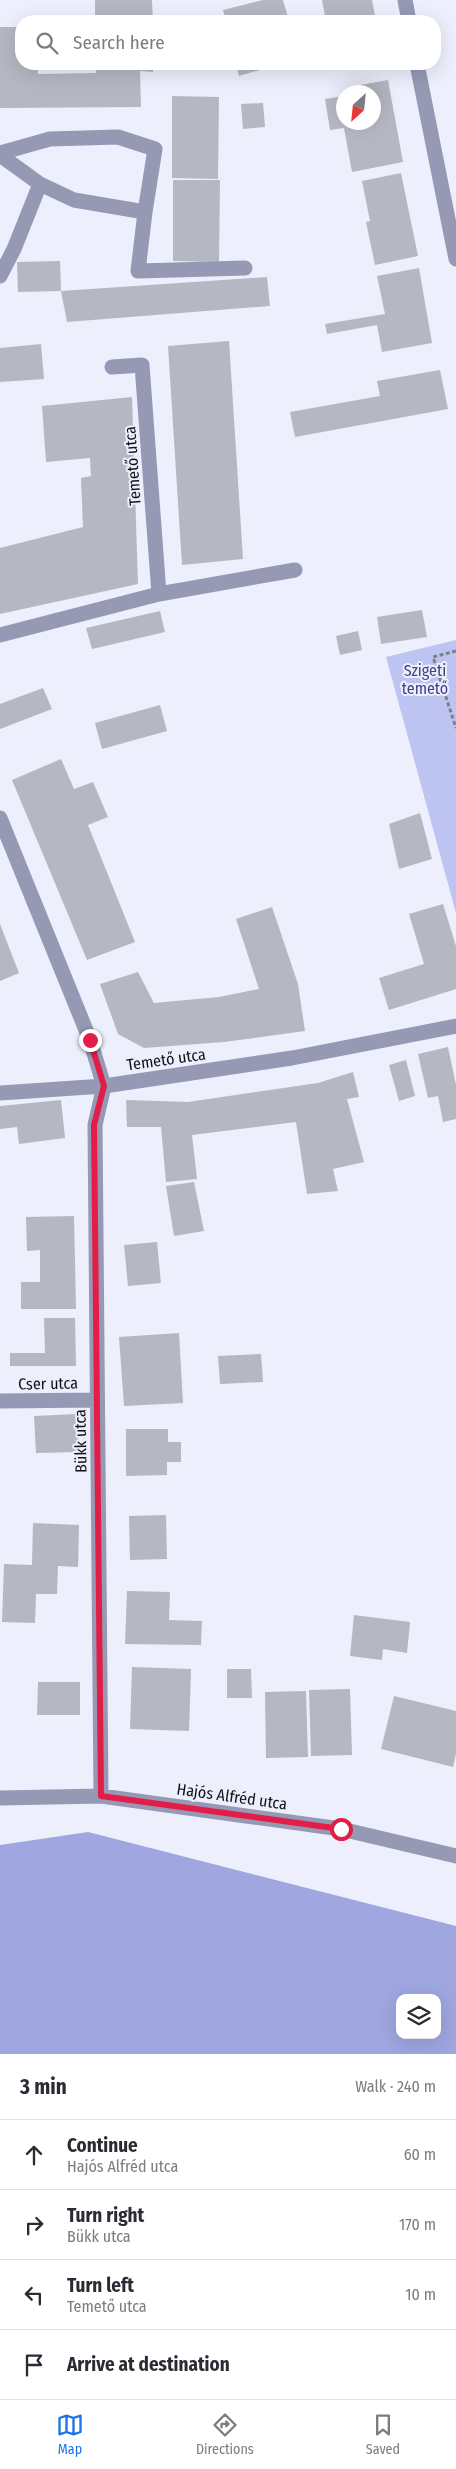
<!DOCTYPE html>
<meta charset="utf-8">
<style>
:root{--surface:#fff;--page:#f7f7f7;--text:#2b2b33;--muted:#7c7c81;--line:#e1e1e2;--accent:#1a73e8}
body{margin:0;font-family:"Fira Sans Condensed",sans-serif;background:var(--page);color:var(--text)}
.controls{position:absolute;right:15px;bottom:15px;display:grid;overflow:hidden;border-radius:10px;box-shadow:0 5px 20px #0002}
.controls button{width:45px;height:45px;display:grid;place-items:center;padding:0;border:0;border-bottom:1px solid var(--line);background:var(--surface);color:var(--text);font:25px sans-serif}
.compass{position:absolute;left:336px;top:85px;width:45px;height:45px;border-radius:50%;background:var(--surface);box-shadow:0 5px 20px #0002;rotate:207deg}
.stop{position:absolute;width:15px;height:15px;margin:-11px;border:4px solid #e11d48;border-radius:50%;background:#fff}
.stop.end{background:#e11d48;border-color:#fff;box-shadow:0 1px 5px #0008}
.list{margin:0;padding:0;list-style:none}
h2{display:flex;justify-content:space-between;align-items:center;height:65px;margin:0;padding:0 20px;font-size:21px}
h2 small{font-size:16px;font-weight:400;color:var(--muted)}
.list li{display:grid;grid-template-columns:32px 1fr auto;gap:15px;align-items:center;box-sizing:border-box;height:70px;padding:0 20px;border-top:1px solid var(--line)}
.list b{display:block;font-size:19px;white-space:nowrap}
.list p{margin:0;font-size:16px;white-space:nowrap;color:var(--muted)}
.list em{font-size:16px;font-style:normal;color:var(--muted)}
.icon{flex:none;width:28px;height:28px;fill:none;stroke:currentColor;stroke-width:2;stroke-linecap:round;stroke-linejoin:round}
.map{position:relative;flex:none;width:456px;height:2054px;overflow:hidden}
.search{position:absolute;background:var(--surface);box-shadow:0 5px 20px #0002;left:15px;right:15px;top:15px;height:55px;display:flex;align-items:center;gap:12px;box-sizing:border-box;padding:0 18px;border-radius:20px;color:var(--muted);font-size:19px}
.sheet{height:345px;background:var(--surface)}
nav{display:flex;justify-content:space-around;align-items:center;box-sizing:border-box;height:70px;border-top:1px solid var(--line);background:var(--surface);font-size:14px;color:var(--muted)}
nav a{display:grid;justify-items:center;gap:2px}
nav .on{color:var(--accent)}
.map>svg:first-child{display:block}
</style>
<div class="map">
<svg width="456" height="2054" viewBox="0 0 456 2054">
<rect width="100%" height="100%" fill="#edeffc"/>
<path fill="#bec4f1" d="M456 640V913L386 657Z"/>
<path fill="#9fa6e0" fill-rule="evenodd" d="M88 1832 456 1926V2054H0V1845ZM400 1998H437V2035H400Z"/>
<path fill="#b5b7c3" d="M95 0H152L153 21H95Z
M263 0H283L289 21H226L223 10Z
M322 0H372L376 21H342V17L326 21Z
M0 27H21V64H38V74L96 73 95 64H153V72L140 71 141 107 0 108Z
M236 64H269L270 67 239 76Z
M388 80 403 162 352 172 344 128 330 130 325 99 344 96V122H374V92H350L349 87Z
M172 96 219 97 218 179 172 178Z
M263 103 265 127 243 129 241 104Z
M401 173 418 256 375 265 366 222 370 221 362 181Z
M173 180H220L219 262 173 261Z
M60 261 61 291 18 292 17 262Z
M419 268 432 343 382 352 377 325 327 334 325 324 385 314 377 276Z
M267 277 270 306 67 322 61 291Z
M229 341 243 559 182 565 168 346Z
M41 344 44 379 0 382V348Z
M440 370 448 409 295 437 290 412 380 396 377 381Z
M132 397 138 584 0 614V548L83 527 81 478 91 476 90 458 46 462 42 406Z
M422 610 427 637 381 644 377 617Z
M160 611 165 632 92 649 86 628Z
M358 631 362 650 340 655 336 636Z
M43 688 52 709 0 729V704Z
M160 705 167 731 102 749 95 723Z
M61 759 74 789 93 782 108 817 88 825 135 942 87 960 12 780Z
M420 813 432 859 399 869 389 824Z
M443 904 456 946V989L389 1010 379 978 424 964 409 914Z
M272 907 298 984 305 1031 224 1042 144 1048 118 1034 100 984 138 972 154 1003 219 997 259 989 236 919Z
M0 924 19 973 0 981Z
M448 1047 456 1085V1119L443 1122 438 1096 428 1098 418 1054Z
M406 1060 415 1096 399 1101 389 1065Z
M353 1072 359 1097 347 1099 364 1162 333 1169 338 1191 307 1194 296 1122 192 1135 197 1179 166 1182 161 1127H127L126 1100 188 1102 318 1083Z
M61 1100 65 1138 19 1144 17 1127 0 1129V1106Z
M194 1182 204 1231 174 1236 166 1186Z
M74 1216 76 1309H21V1282H40V1250L27 1251 26 1217Z
M157 1242 161 1283 128 1286 124 1245Z
M44 1318H75L76 1366H10V1353H45Z
M179 1333 183 1403 124 1406 119 1337Z
M261 1354 263 1382 220 1384 218 1356Z
M77 1414 79 1452 36 1453 34 1416Z
M126 1429H168V1442H181V1462H167V1475L126 1476Z
M166 1515 167 1559 130 1560 129 1516Z
M33 1523 79 1525 78 1567 58 1566 57 1594H36L35 1623 2 1622 4 1564 32 1565Z
M127 1591 170 1592 169 1620 202 1621 201 1645 125 1644Z
M354 1615 410 1622 407 1653 383 1649 382 1660 350 1656Z
M132 1667 191 1669 189 1731 130 1729Z
M227 1669H251L252 1698H227Z
M38 1682H80V1715H37Z
M350 1689 352 1755 311 1756 309 1690Z
M306 1691 308 1757 266 1758 265 1692Z
M394 1696 456 1711V1754L453 1767 381 1749Z"/>
<g fill="none" stroke-linecap="round" stroke-linejoin="round">
<path stroke="#7e8088" stroke-width="3" stroke-dasharray="4 2.5" stroke-linecap="butt" d="M456 651 433 657 456 728"/>
<path stroke="#9599b3" stroke-width="15" d="M405 0 409 21
M417 64 456 259
M0 153 50 139 118 137 155 149 145 212 74 200 40 184 0 155
M145 212 138 271 245 268
M0 276 14 249 40 184
M112 367 142 365 159 594
M0 635 159 594 295 570
M0 818 90 1040 104 1086 292 1058 456 1026
M0 1093 104 1086 95 1125 101 1796
M0 1401 97 1400
M0 1798 101 1796 341 1829 456 1856"/>
</g>
<g fill="none" stroke-linecap="round" stroke-linejoin="round">
<path stroke="#e11d48" stroke-width="6" d="M90 1040 104 1086 94 1125 101 1796 341 1829"/>
</g>
<g text-anchor="middle" stroke-width="4" stroke-linejoin="round" paint-order="stroke">
<g font-size="16" fill="#101115" stroke="#edeffc">
<text transform="translate(132 466) rotate(-94)" y="6">Temető utca</text>
<text transform="translate(166 1059) rotate(-8)" y="6">Temető utca</text>
<text transform="translate(48 1383) rotate(-1)" y="6">Cser utca</text>
<text transform="translate(80 1441) rotate(-91)" y="6">Bükk utca</text>
<text transform="translate(232 1796) rotate(8)" y="6">Hajós Alfréd utca</text>
</g>
<g font-size="16" fill="#404288" stroke="#edeffc">
<text x="425" y="676">Szigeti<tspan x="425" dy="18">temető</tspan></text>
</g>
</g>
</svg>
<div class="controls">
<button><svg class="icon" aria-label="layers" viewBox="0 0 24 24"><path d="M12 4l9 5-9 5-9-5zM3 14l9 5 9-5"/></svg></button>
</div>
<svg class="compass" viewBox="-18 -18 36 36"><path d="M0-13l5 13h-10z" fill="#e53935"/><path d="M0 13l5-13h-10z" fill="#7c7c81"/></svg>
<div class="stop" style="left:341px;top:1829px"></div>
<div class="stop end" style="left:90px;top:1040px"></div>
<div class="search"><svg class="icon" aria-label="search" viewBox="0 0 24 24"><circle cx="10" cy="10" r="6"/><path d="M15 15l6 6"/></svg>Search here</div>
</div>
<section class="sheet">
<h2>3 min<small>Walk · 240 m</small></h2>
<ul class="list">
<li><svg class="icon" aria-label="ahead" viewBox="0 0 24 24"><path d="M12 20V5M6 11l6-6 6 6"/></svg><div><b>Continue</b><p>Hajós Alfréd utca</p></div><em>60 m</em></li>
<li><svg class="icon" aria-label="right" viewBox="0 0 24 24"><path d="M7 20v-9h11M14 6l5 5-5 5"/></svg><div><b>Turn right</b><p>Bükk utca</p></div><em>170 m</em></li>
<li><svg class="icon" aria-label="left" viewBox="0 0 24 24"><path d="M17 20v-9H6M10 6l-5 5 5 5"/></svg><div><b>Turn left</b><p>Temető utca</p></div><em>10 m</em></li>
<li><svg class="icon" aria-label="arrive" viewBox="0 0 24 24"><path d="M6 21V4h12l-3 4 3 4H6"/></svg><div><b>Arrive at destination</b></div></li>
</ul>
</section>
<nav>
<a class="on"><svg class="icon" aria-label="map" viewBox="0 0 24 24"><path d="M3 6l6-2 6 2 6-2v14l-6 2-6-2-6 2zM9 4v14M15 6v14"/></svg>Map</a>
<a><svg class="icon" aria-label="directions" viewBox="0 0 24 24"><path d="M12 3l9 9-9 9-9-9zM9 14v-3h6M13 9l2 2-2 2"/></svg>Directions</a>
<a><svg class="icon" aria-label="saved" viewBox="0 0 24 24"><path d="M7 4h10v16l-5-4-5 4z"/></svg>Saved</a>
</nav>
